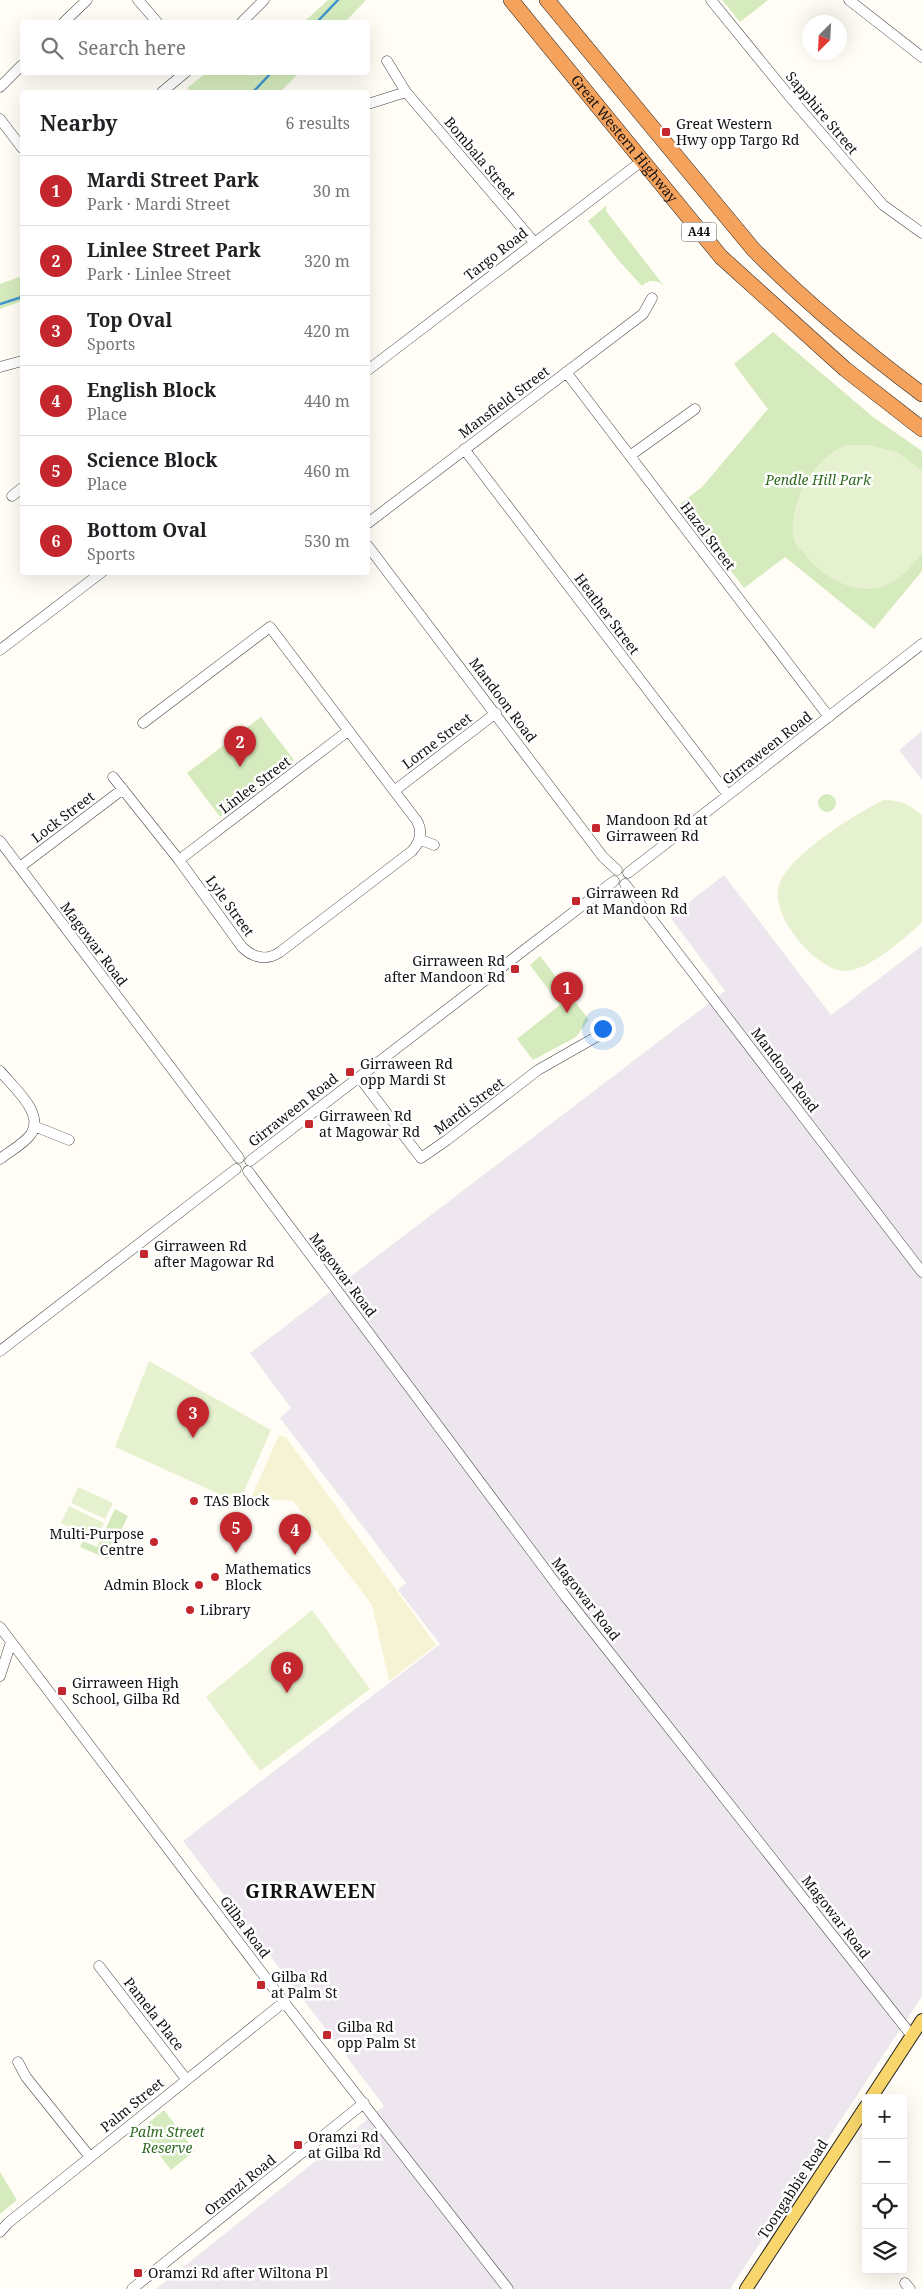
<!DOCTYPE html>
<meta charset="utf-8">
<style>
:root{--surface:#fff;--page:#f6f6f6;--text:#202124;--muted:#757577;--line:#e0e0e0;--accent:#c4262e}
body{margin:0;font-family:"Noto Serif",serif;background:var(--page);color:var(--text)}
.controls{position:absolute;right:15px;bottom:15px;display:grid;overflow:hidden;border-radius:5px;box-shadow:0 5px 20px #0002}
.controls button{width:45px;height:45px;display:grid;place-items:center;padding:0;border:0;border-bottom:1px solid var(--line);background:var(--surface);color:var(--text);font:25px sans-serif}
.compass{position:absolute;left:802px;top:15px;width:45px;height:45px;border-radius:50%;background:var(--surface);box-shadow:0 5px 20px #0002;rotate:204deg}
.you{position:absolute;left:602px;top:1028px;width:18px;height:18px;margin:-12px;border:4px solid #fff;border-radius:50%;background:#1a73e8;box-shadow:0 0 0 8px #1a73e833}
.badge{display:grid;place-items:center;width:32px;height:32px;border-radius:50%;background:var(--accent);color:#fff;font-size:16px;font-weight:700}
.pin{position:absolute;translate:-50% -41px;filter:drop-shadow(0 1px 2px #0008)}
.pin::after{content:'';position:absolute;top:26px;width:18px;height:15px;background:inherit;clip-path:polygon(0 0,100% 0,50% 100%)}
.list{margin:0;padding:0;list-style:none}
h2{display:flex;justify-content:space-between;align-items:center;height:65px;margin:0;padding:0 20px;font-size:21px}
h2 small{font-size:16px;font-weight:400;color:var(--muted)}
.list li{display:grid;grid-template-columns:32px 1fr auto;gap:15px;align-items:center;box-sizing:border-box;height:70px;padding:0 20px;border-top:1px solid var(--line)}
.list b{display:block;font-size:19px;white-space:nowrap}
.list p{margin:0;font-size:16px;white-space:nowrap;color:var(--muted)}
.list em{font-size:16px;font-style:normal;color:var(--muted)}
.icon{flex:none;width:28px;height:28px;fill:none;stroke:currentColor;stroke-width:2;stroke-linecap:round;stroke-linejoin:round}
.map{position:relative;flex:none;width:922px;height:2289px;overflow:hidden}
.search{position:absolute;background:var(--surface);box-shadow:0 5px 20px #0002;left:20px;top:20px;width:350px;height:55px;display:flex;align-items:center;gap:12px;box-sizing:border-box;padding:0 18px;border-radius:5px;color:var(--muted);font-size:19px}
.panel{position:absolute;background:var(--surface);box-shadow:0 5px 20px #0002;left:20px;top:90px;width:350px;height:485px;border-radius:5px}
.map>svg:first-child{display:block}
</style>
<div class="map">
<svg width="922" height="2289" viewBox="0 0 922 2289">
<rect width="100%" height="100%" fill="#fffdf5"/>
<path fill="#eee6ef" d="M922 731V780L899 750Z
M724 875 831 1015 922 946V1996L730 2289H156L384 2106 183 1841 440 1644 398 1590 406 1583 280 1418 291 1408 250 1353 725 991 670 917Z"/>
<path fill="#f6f3d4" d="M279 1435 286 1437 436 1645 389 1681 372 1605 293 1501 251 1498Z"/>
<path fill="#d5ebbd" d="M328 0H366L345 22H304Z
M722 0H768L740 22Z
M206 73H251L254 76 258 73H299L280 92H191L187 88Z
M607 205 606 211 664 286C657 280 649 279 642 286L619 261 588 221Z
M22 276V301L0 309V284Z
M773 332 873 417 922 451V571L874 629 785 557 744 588 680 504 702 487 768 409 734 364Z
M261 717 294 760 220 817 187 773Z
M818 803a9 9 0 1 1 18 0a9 9 0 1 1-18 0Z
M540 956 589 1020 576 1037 533 1060 517 1039 560 1005 530 965Z
M115 1509 128 1516 108 1559 80 1547 83 1541 97 1547Z
M164 2110 195 2151 171 2170 140 2130Z
M0 2172 17 2200 0 2214Z"/>
<path fill="#e6f2cf" d="M845 445H868L898 452 922 471V553C912 565 903 577 889 584 858 599 821 577 803 552 800 549 795 544 794 540 788 513 805 474 826 458 831 453 838 449 845 445Z
M884 800C900 800 910 805 922 815V922C907 937 867 971 846 971 815 971 766 911 780 882 793 853 856 813 884 800Z
M149 1361 271 1430 239 1503 115 1447Z
M78 1487 113 1503 105 1519 71 1503Z
M69 1506 104 1523 96 1539 61 1523Z
M312 1610 370 1689 260 1771 206 1697Z"/>
<g fill="none" stroke-linecap="round" stroke-linejoin="round">
<path stroke="#3f96cf" stroke-width="2.5" d="M317 22 338 0
M253 92 272 72
M0 304 22 297"/>
<defs>
<path id="minor" d="M138 0 157 22
M711 0 790 97 883 205 922 233
M849 0 922 57
M64 22 87 0
M242 22 264 0
M387 61 406 92 534 242
M0 87 22 65
M162 92 186 72
M368 104 406 92
M0 119 22 148
M0 367 22 361
M368 370 642 161
M566 372 829 717
M464 449 728 795
M631 455 695 409
M12 496 22 488
M368 523 643 314 652 298
M368 546 603 857 617 870
M0 650 102 572
M113 777 179 860 242 947C253 958 267 961 280 952L412 851C420 842 423 832 417 821L270 627 143 723
M394 791 496 713
M419 839 434 845
M0 841 239 1158
M179 860 348 731
M20 867 123 789
M628 873 922 644
M625 884 922 1272
M0 1071C12 1086 45 1113 31 1134 24 1144 10 1151 0 1159
M359 1077 421 1158 447 1140 538 1070 596 1037
M34 1126 69 1140
M250 1161 614 881
M248 1171 565 1596 912 2036
M0 1351 236 1169
M0 1627 284 2002 508 2289
M0 1676 11 1642
M99 1966 186 2079
M18 2062 26 2077 90 2157
M0 2232 8 2223 284 2002
M905 2283 910 2289
M132 2289 364 2103"/>
<path id="major" d="M871 2098 922 2020
M746 2289 866 2106"/>
<g id="highway">
<path id="s1" d="M511 0 721 257 845 369 922 429"/>
<path d="M547 0 753 249C805 302 863 350 922 394"/>
</g>
</defs>
<use href="#minor" stroke="#444" stroke-width="11"/>
<use href="#major" stroke="#222" stroke-width="14"/>
<use href="#highway" stroke="#222" stroke-width="16"/>
<use href="#minor" stroke="#fff" stroke-width="10"/>
<use href="#major" stroke="#f9d66b" stroke-width="12"/>
<use href="#highway" stroke="#f5a25d" stroke-width="15"/>
</g>
<g fill="#c4262e" stroke="#fff" stroke-width="2">
<rect x="661" y="127" width="10" height="10" rx="2.5"/>
<rect x="591" y="823" width="10" height="10" rx="2.5"/>
<rect x="571" y="896" width="10" height="10" rx="2.5"/>
<rect x="510" y="964" width="10" height="10" rx="2.5"/>
<rect x="345" y="1067" width="10" height="10" rx="2.5"/>
<rect x="304" y="1119" width="10" height="10" rx="2.5"/>
<rect x="139" y="1249" width="10" height="10" rx="2.5"/>
<circle cx="194" cy="1501" r="5"/>
<circle cx="154" cy="1542" r="5"/>
<circle cx="215" cy="1577" r="5"/>
<circle cx="199" cy="1585" r="5"/>
<circle cx="190" cy="1610" r="5"/>
<rect x="57" y="1686" width="10" height="10" rx="2.5"/>
<rect x="256" y="1980" width="10" height="10" rx="2.5"/>
<rect x="322" y="2030" width="10" height="10" rx="2.5"/>
<rect x="293" y="2140" width="10" height="10" rx="2.5"/>
<rect x="133" y="2268" width="10" height="10" rx="2.5"/>
</g>
<g text-anchor="middle" stroke-width="5" stroke-linejoin="round" paint-order="stroke">
<rect fill="#fff" stroke="#585858" stroke-width="1" x="681.5" y="222.5" width="35" height="19" rx="4"/>
<g font-size="12" font-weight="bold" fill="#111">
<text x="699" y="236">A44</text>
</g>
<g font-size="14" fill="#111" stroke="#fff">
<text transform="translate(822 113) rotate(50)" y="5">Sapphire Street</text>
<text dy="5" stroke="none"><textPath href="#s1" startOffset="179">Great Western Highway</textPath></text>
<text transform="translate(480 158) rotate(50)" y="5">Bombala Street</text>
<text transform="translate(496 254) rotate(-38)" y="5">Targo Road</text>
<text transform="translate(504 402) rotate(-37)" y="5">Mansfield Street</text>
<text transform="translate(708 536) rotate(53)" y="5">Hazel Street</text>
<text transform="translate(607 614) rotate(53)" y="5">Heather Street</text>
<text transform="translate(503 700) rotate(53)" y="5">Mandoon Road</text>
<text transform="translate(437 741) rotate(-37)" y="5">Lorne Street</text>
<text transform="translate(767 748) rotate(-38)" y="5">Girraween Road</text>
<text transform="translate(255 785) rotate(-37)" y="5">Linlee Street</text>
<text transform="translate(63 817) rotate(-37)" y="5">Lock Street</text>
<text transform="translate(230 906) rotate(54)" y="5">Lyle Street</text>
<text transform="translate(94 944) rotate(53)" y="5">Magowar Road</text>
<text transform="translate(785 1070) rotate(53)" y="5">Mandoon Road</text>
<text transform="translate(469 1106) rotate(-37)" y="5">Mardi Street</text>
<text transform="translate(293 1110) rotate(-38)" y="5">Girraween Road</text>
<text transform="translate(343 1275) rotate(53)" y="5">Magowar Road</text>
<text transform="translate(586 1599) rotate(52)" y="5">Magowar Road</text>
<text transform="translate(836 1917) rotate(52)" y="5">Magowar Road</text>
<text transform="translate(245 1927) rotate(53)" y="5">Gilba Road</text>
<text transform="translate(154 2014) rotate(52)" y="5">Pamela Place</text>
<text transform="translate(132 2105) rotate(-39)" y="5">Palm Street</text>
<text transform="translate(240 2185) rotate(-39)" y="5">Oramzi Road</text>
<text transform="translate(793 2189) rotate(-57)" y="5">Toongabbie Road</text>
</g>
<g font-size="14" fill="#111" stroke="#fff" text-anchor="start">
<text x="676" y="129">Great Western<tspan x="676" dy="16">Hwy opp Targo Rd</tspan></text>
<text x="606" y="825">Mandoon Rd at<tspan x="606" dy="16">Girraween Rd</tspan></text>
<text x="586" y="898">Girraween Rd<tspan x="586" dy="16">at Mandoon Rd</tspan></text>
<text x="505" y="966" text-anchor="end">Girraween Rd<tspan x="505" dy="16">after Mandoon Rd</tspan></text>
<text x="360" y="1069">Girraween Rd<tspan x="360" dy="16">opp Mardi St</tspan></text>
<text x="319" y="1121">Girraween Rd<tspan x="319" dy="16">at Magowar Rd</tspan></text>
<text x="154" y="1251">Girraween Rd<tspan x="154" dy="16">after Magowar Rd</tspan></text>
<text x="204" y="1506">TAS Block</text>
<text x="144" y="1539" text-anchor="end">Multi-Purpose<tspan x="144" dy="16">Centre</tspan></text>
<text x="225" y="1574">Mathematics<tspan x="225" dy="16">Block</tspan></text>
<text x="189" y="1590" text-anchor="end">Admin Block</text>
<text x="200" y="1615">Library</text>
<text x="72" y="1688">Girraween High<tspan x="72" dy="16">School, Gilba Rd</tspan></text>
<text x="271" y="1982">Gilba Rd<tspan x="271" dy="16">at Palm St</tspan></text>
<text x="337" y="2032">Gilba Rd<tspan x="337" dy="16">opp Palm St</tspan></text>
<text x="308" y="2142">Oramzi Rd<tspan x="308" dy="16">at Gilba Rd</tspan></text>
<text x="148" y="2278">Oramzi Rd after Wiltona Pl</text>
</g>
<g font-size="14" font-style="italic" fill="#2f6b1f" stroke="#fff">
<text x="818" y="485">Pendle Hill Park</text>
<text x="167" y="2137">Palm Street<tspan x="167" dy="16">Reserve</tspan></text>
</g>
<g font-size="19" font-weight="bold" letter-spacing="1" fill="#111" stroke="#fff">
<text x="311" y="1898">GIRRAWEEN</text>
</g>
</g>
</svg>
<div class="controls">
<button>+</button>
<button>−</button>
<button><svg class="icon" aria-label="locate" viewBox="0 0 24 24"><circle cx="12" cy="12" r="6"/><path d="M12 2v4M12 18v4M2 12h4M18 12h4"/></svg></button>
<button><svg class="icon" aria-label="layers" viewBox="0 0 24 24"><path d="M12 4l9 5-9 5-9-5zM3 14l9 5 9-5"/></svg></button>
</div>
<svg class="compass" viewBox="-18 -18 36 36"><path d="M0-13l5 13h-10z" fill="#e53935"/><path d="M0 13l5-13h-10z" fill="#757577"/></svg>
<div class="you"></div>
<div class="pin badge" style="left:567px;top:1013px">1</div>
<div class="pin badge" style="left:240px;top:767px">2</div>
<div class="pin badge" style="left:193px;top:1438px">3</div>
<div class="pin badge" style="left:295px;top:1555px">4</div>
<div class="pin badge" style="left:236px;top:1553px">5</div>
<div class="pin badge" style="left:287px;top:1693px">6</div>
<div class="search"><svg class="icon" aria-label="search" viewBox="0 0 24 24"><circle cx="10" cy="10" r="6"/><path d="M15 15l6 6"/></svg>Search here</div>
<section class="panel">
<h2>Nearby<small>6 results</small></h2>
<ul class="list">
<li><span class="badge">1</span><div><b>Mardi Street Park</b><p>Park · Mardi Street</p></div><em>30 m</em></li>
<li><span class="badge">2</span><div><b>Linlee Street Park</b><p>Park · Linlee Street</p></div><em>320 m</em></li>
<li><span class="badge">3</span><div><b>Top Oval</b><p>Sports</p></div><em>420 m</em></li>
<li><span class="badge">4</span><div><b>English Block</b><p>Place</p></div><em>440 m</em></li>
<li><span class="badge">5</span><div><b>Science Block</b><p>Place</p></div><em>460 m</em></li>
<li><span class="badge">6</span><div><b>Bottom Oval</b><p>Sports</p></div><em>530 m</em></li>
</ul>
</section>
</div>
